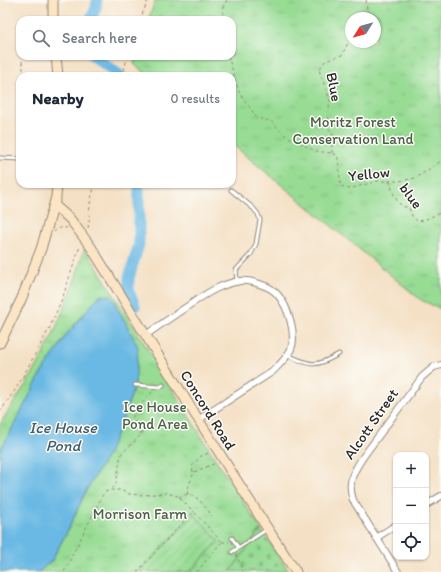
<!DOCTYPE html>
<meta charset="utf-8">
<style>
:root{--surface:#fff;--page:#f2f2f3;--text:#1f2937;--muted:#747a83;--line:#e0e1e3}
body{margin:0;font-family:Itim,sans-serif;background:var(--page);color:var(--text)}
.controls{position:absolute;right:12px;bottom:12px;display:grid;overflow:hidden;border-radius:8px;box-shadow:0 1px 3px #0004}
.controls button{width:36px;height:36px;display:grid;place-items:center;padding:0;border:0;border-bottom:1px solid var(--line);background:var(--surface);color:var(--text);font:20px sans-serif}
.compass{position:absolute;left:345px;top:12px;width:36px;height:36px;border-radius:50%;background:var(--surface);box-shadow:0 1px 3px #0004;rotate:233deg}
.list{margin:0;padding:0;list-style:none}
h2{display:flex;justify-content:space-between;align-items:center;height:52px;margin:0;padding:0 16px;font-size:17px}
h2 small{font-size:13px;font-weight:400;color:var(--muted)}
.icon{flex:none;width:22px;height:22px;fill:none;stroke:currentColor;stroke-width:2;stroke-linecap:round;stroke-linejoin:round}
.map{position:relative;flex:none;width:441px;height:572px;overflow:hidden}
.search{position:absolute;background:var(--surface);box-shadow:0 1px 3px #0004;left:16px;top:16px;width:220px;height:44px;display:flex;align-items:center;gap:10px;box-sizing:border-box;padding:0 14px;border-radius:12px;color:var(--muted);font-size:15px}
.panel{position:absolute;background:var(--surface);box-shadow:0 1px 3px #0004;left:16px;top:72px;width:220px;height:116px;border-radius:12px}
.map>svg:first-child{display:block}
</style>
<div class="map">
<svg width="441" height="572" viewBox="0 0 441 572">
<defs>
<pattern id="cemetery-stones" width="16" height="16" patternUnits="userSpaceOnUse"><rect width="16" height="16" fill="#98dc94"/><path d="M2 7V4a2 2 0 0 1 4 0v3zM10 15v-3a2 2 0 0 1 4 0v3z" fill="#83bd80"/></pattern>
<pattern id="park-tufts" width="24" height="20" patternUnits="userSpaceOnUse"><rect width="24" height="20" fill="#98dc94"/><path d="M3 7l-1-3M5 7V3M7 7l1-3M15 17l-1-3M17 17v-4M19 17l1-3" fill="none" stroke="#83bd80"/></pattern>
<pattern id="garden-furrows" width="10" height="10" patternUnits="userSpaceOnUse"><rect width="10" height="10" fill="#98dc94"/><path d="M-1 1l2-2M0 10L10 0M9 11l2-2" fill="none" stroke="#83bd80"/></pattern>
</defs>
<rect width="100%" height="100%" fill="#fdfcf7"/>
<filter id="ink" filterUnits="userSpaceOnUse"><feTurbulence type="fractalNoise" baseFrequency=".025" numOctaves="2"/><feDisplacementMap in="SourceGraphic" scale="8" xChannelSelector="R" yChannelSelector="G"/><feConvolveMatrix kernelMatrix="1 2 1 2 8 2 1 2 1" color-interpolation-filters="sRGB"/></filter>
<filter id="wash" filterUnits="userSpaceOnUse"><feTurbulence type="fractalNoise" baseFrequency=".012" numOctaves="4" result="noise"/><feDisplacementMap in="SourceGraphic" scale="16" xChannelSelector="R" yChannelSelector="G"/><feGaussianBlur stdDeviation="0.9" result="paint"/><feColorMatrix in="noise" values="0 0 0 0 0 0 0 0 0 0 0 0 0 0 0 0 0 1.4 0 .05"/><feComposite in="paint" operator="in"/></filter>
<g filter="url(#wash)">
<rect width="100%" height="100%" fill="#f4e0c4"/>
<path fill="url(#cemetery-stones)" stroke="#628460" d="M261 529 289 572H230Z"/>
<path fill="url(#park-tufts)" stroke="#628460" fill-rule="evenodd" d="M156 0H441V309L421 300 232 144V76H149L134 64 136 56H232V20H148ZM351 18H375V42H351Z
M85 248 218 463 261 529 230 572H38L51 562 70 526 85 493 120 426 135 385 125 321 117 308 115 301 99 296 67 334 57 350 42 372 0 451V424L35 370 52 337 71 291Z"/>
<path fill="url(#garden-furrows)" stroke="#628460" d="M194 514 219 541 190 572H139Z"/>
<path fill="#6ab9e4" stroke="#4a7288" d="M109 295 115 301 117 308 125 321 138 347 135 385 120 426 107 456 85 493 70 526 51 562 38 572H0V451L42 372 57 350 67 334 99 296Z"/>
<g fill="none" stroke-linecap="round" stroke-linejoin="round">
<path stroke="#6ab9e4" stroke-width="11" d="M90 20 96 8 97 0
M93 56 121 76
M135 306 129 292V278L139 244V184"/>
</g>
</g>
<g filter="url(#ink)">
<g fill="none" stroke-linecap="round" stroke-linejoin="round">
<defs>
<path id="lane" d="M0 158 20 159
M231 190 253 208 258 214 260 220 256 244 251 254 236 270 237 282
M287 355C313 366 314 368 339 354
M135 385 160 387 163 385
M232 538 238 547
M232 552 266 530"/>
<path id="street" d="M146 335C161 324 176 314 191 304 207 293 221 284 240 281 250 280 271 286 277 294 288 306 298 336 290 351 286 359 278 366 272 372L198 420
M426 505 441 496
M376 538 396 525
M398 572 353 500C347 482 353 472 363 457L422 377 434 367 441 365"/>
<path id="secondary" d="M53 0V20
M56 56 58 76
M54 205 70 219 91 247C159 356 225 465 296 572
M0 343 21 300 41 249 56 197 57 184"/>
</defs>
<use href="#lane" stroke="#908678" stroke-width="5"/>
<use href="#street" stroke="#908678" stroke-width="8"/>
<use href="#secondary" stroke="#908678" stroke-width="11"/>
<path stroke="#908678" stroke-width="1" stroke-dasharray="3 3" stroke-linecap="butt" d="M366 0 367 10 373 18
M140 20 148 0
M223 20V7L227 0
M228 56 239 92 257 118 271 121 283 134 315 151 332 153 337 155C340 165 339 176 341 186L349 189 378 181H399L416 178 441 161
M22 61 24 76
M122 76 128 56
M332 153V144L335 137 329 129 328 115 330 100 319 70 325 61 342 55 351 37
M390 181C391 189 395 200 402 206 404 207 407 207 409 208L412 216 417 221C426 221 432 215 441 213
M88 228 89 221 90 203 95 184
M54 232C57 228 61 227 67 228
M0 412 17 387 49 329 62 299 80 246
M141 434 133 417V414L153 391
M193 472 192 466 201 456 209 453
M112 489 116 484 121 454 135 441 149 426 153 431
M188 494 187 491 194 472 216 463
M179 497C182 496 186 494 189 494 198 496 207 509 212 516
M222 542H229
M236 554 243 572
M64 572 102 496 105 492 111 490H120L129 494 144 495 166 493 178 496 194 512
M137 572 186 519 194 512 222 542
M197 572 212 553 221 543"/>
<use href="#lane" stroke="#fff" stroke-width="3"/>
<use href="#street" stroke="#fff" stroke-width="6"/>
<use href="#secondary" stroke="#fce5c4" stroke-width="9"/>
</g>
</g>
<g text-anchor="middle" stroke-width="3" stroke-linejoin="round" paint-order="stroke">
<g font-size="15" fill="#2b2b2b" stroke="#fdfcf7">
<text transform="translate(334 87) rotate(79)" y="5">Blue</text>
<text transform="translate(369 174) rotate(-6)" y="5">Yellow</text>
<text transform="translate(411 196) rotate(53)" y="5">blue</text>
<text transform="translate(208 410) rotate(58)" y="5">Concord Road</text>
<text transform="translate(371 424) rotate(-55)" y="5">Alcott Street</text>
</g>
<g font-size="15" fill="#4c604a" stroke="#fdfcf7">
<text x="353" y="127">Moritz Forest<tspan x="353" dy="17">Conservation Land</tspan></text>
<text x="155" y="412">Ice House<tspan x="155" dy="17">Pond Area</tspan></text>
<text x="140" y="519">Morrison Farm</text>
</g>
<g font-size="16" font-style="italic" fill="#415d6c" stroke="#fdfcf7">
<text x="63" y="433">Ice House<tspan x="63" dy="18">Pond</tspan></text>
</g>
</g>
</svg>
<div class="controls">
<button>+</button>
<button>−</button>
<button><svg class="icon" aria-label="locate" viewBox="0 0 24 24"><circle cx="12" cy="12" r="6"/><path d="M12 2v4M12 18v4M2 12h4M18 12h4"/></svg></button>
</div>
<svg class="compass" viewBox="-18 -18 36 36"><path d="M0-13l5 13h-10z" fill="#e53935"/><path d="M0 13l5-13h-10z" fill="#747a83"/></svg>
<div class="search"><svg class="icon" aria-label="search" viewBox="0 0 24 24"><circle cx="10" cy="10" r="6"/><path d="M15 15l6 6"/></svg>Search here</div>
<section class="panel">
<h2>Nearby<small>0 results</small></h2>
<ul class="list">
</ul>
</section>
</div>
